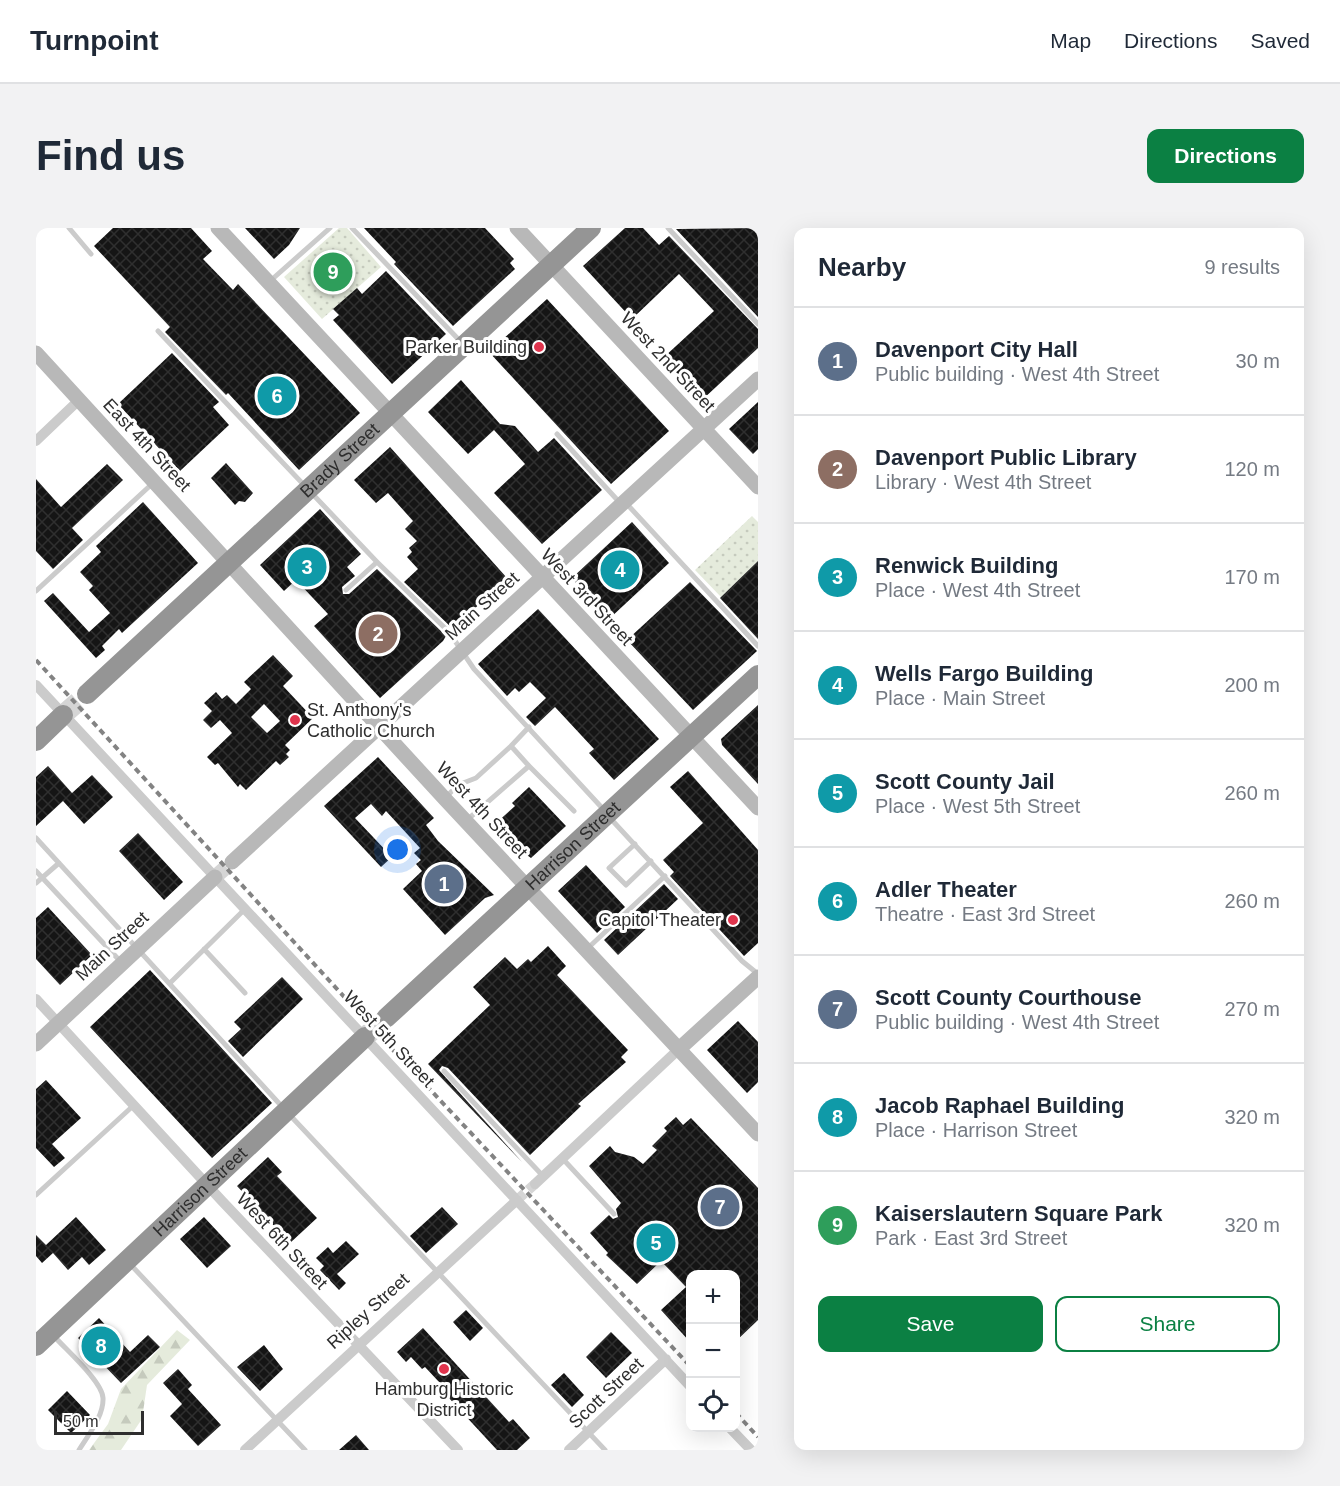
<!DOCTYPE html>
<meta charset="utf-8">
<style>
:root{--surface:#fff;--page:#f2f2f3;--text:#1f2937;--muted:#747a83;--line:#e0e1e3;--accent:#0b8043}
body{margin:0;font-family:Arial,sans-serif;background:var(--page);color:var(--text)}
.controls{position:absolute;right:18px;bottom:18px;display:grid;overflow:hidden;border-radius:12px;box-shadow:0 6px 24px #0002}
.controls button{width:54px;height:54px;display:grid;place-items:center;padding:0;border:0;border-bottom:2px solid var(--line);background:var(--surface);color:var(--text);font:30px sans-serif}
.scale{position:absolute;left:18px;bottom:15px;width:90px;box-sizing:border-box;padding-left:6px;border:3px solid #2e2e2e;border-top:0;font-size:16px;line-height:21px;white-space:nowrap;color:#2e2e2e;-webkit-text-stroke:4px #fff;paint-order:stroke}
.you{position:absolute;left:362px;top:622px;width:21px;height:21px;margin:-15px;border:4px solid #fff;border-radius:50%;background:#1a73e8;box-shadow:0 0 0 9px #1a73e833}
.badge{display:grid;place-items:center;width:39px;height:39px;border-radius:50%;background:var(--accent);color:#fff;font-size:20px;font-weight:700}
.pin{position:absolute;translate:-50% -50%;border:3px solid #fff;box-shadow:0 2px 6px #0006}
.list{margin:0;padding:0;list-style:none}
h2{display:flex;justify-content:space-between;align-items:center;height:78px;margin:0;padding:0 24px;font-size:26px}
h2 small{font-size:20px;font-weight:400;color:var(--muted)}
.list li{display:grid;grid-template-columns:39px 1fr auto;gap:18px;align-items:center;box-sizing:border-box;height:108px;padding:0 24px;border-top:2px solid var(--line)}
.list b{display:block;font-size:22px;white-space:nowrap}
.list p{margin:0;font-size:20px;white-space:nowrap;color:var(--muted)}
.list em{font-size:20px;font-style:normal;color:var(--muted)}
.actions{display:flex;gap:12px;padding:18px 24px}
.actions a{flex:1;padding:14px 0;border:2px solid var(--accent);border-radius:12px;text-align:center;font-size:21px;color:var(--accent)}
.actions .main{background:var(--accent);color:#fff}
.icon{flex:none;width:33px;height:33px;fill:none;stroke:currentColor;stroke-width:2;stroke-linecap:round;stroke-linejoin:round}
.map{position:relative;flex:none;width:722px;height:1222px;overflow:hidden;border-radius:12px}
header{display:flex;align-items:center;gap:36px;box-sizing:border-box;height:84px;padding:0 30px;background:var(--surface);border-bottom:2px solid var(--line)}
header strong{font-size:28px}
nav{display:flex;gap:33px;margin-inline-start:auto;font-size:21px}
.intro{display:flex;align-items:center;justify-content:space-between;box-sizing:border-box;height:144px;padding:0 36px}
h1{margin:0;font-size:42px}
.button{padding:15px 27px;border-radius:12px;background:var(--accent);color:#fff;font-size:21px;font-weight:700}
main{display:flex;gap:36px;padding:0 36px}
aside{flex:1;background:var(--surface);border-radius:12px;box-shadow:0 6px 24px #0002}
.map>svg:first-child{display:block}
</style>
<header>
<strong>Turnpoint</strong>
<nav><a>Map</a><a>Directions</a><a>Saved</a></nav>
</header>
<div class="intro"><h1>Find us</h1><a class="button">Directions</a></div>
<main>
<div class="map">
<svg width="722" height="1222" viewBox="0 0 722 1222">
<defs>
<pattern id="forest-firs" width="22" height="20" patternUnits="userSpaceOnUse" patternTransform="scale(1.5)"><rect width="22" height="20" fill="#e5ebdc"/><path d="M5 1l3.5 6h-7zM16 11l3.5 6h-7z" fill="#c5cabd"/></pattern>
<pattern id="park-dots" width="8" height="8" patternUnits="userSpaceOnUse" patternTransform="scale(1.5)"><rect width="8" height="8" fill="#e5ebdc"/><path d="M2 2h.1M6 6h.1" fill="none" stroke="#c5cabd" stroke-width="1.8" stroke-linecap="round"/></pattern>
<pattern id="building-cross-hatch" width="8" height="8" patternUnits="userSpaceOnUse" patternTransform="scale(1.5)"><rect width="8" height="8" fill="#151515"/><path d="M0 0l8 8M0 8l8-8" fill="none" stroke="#2f2f2f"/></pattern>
</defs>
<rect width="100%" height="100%" fill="#fff"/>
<path fill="url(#forest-firs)" d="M141 1102 154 1112 111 1157 106 1191 85 1222H53L72 1196 85 1161Z"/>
<path fill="url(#park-dots)" d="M303 0H311L345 39 286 91 248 49Z
M716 288 722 294V333L685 369 659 342Z"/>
<path fill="url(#building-cross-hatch)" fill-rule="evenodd" d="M77 0H155L176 23 167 31 197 62 202 56 324 185 263 242 192 165 190 167 129 104 134 99 58 18Z
M209 0H264L253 17 238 31Z
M328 0H449L478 31 474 35 479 41 417 98 358 36 360 34Z
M589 0H607L623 17 633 8 722 101V120L666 172 627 130 678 83 643 46 596 91 547 38Z
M722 0V89L640 1Z
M350 43 410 106 356 156 297 92 303 87 297 81 321 60 326 66Z
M511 71 633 203 575 256 453 124Z
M136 125 183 174 177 179 193 197 144 243 82 176Z
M425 152 464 196 479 198 502 224 518 210 566 262 506 316 458 265 489 236 458 202 432 226 392 184Z
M722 174V221L717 226 693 201Z
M354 219 471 350 417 401 368 354 382 341 371 329 376 324 373 320 381 313 369 301 377 293 352 265 340 275 318 252Z
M190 235 217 265 209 274 203 273 199 277 175 250Z
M71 236 87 252 36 300 47 312 17 341 0 323V251L25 279Z
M107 274 162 335 86 405 83 401 66 418 69 422 60 430 8 373 17 365 53 404 74 385 53 362 57 358 44 344 65 324 60 318Z
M284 281 325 326 311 339 319 348 306 359 307 366H313L341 341 410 408 407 413 344 470 278 398 292 386 260 352 248 363 224 337Z
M596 294 633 335 573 391 566 387 536 350Z
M722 333V411L684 370Z
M654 354 721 423 657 482 591 412Z
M502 381 623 511 578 552 553 525 558 521 519 479 499 498 490 489 510 470 494 454 483 464 479 460 471 468 442 436Z
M237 427 257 448 247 458 277 490 249 517 254 522 250 526 253 529 244 537 240 533 210 562 204 556 202 559 182 535 179 537 171 529 196 505 184 492 175 500 167 492 176 483 168 475 180 464 186 471 191 467 200 476 215 461 208 454ZM228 476 244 493 231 505 215 489Z
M722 477V556L686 517 685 511Z
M342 529 398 590 390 597 402 613 458 667 449 670 409 707 367 661 386 643 380 636 385 632 378 625 384 620 350 583 346 588 335 576 319 590 356 629 345 639 288 578Z
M12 538 36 565 56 547 77 569 48 596 27 573 0 598V549Z
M652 543 722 622V715L708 728 634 648 638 644 627 632 667 595 634 559Z
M493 559 530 598 495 630 481 620 459 596 479 578 476 575Z
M102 605 147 654 128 672 83 623Z
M550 637 589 679 561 705 522 663Z
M628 656 642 671 582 727 568 712Z
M12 679 56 727 24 757 0 731V690Z
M512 718 530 738 521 747 592 822 585 829 590 834 542 876 545 878 494 927 412 840 406 838 403 842 486 934 392 836 454 777 437 759 469 729 481 741 492 731 495 734Z
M114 742 236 875 176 930 54 799Z
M246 749 267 771 207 829 192 813 205 801 198 794Z
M702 793 722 814V854L711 865 671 822Z
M10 852 45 890 16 916 29 930 18 939 0 920V861Z
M640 889 647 897 655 890 722 960V1092L699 1114V1047H654V1114L625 1082 650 1059 625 1033 601 1056 570 1027 572 1025 554 1005 573 987 577 991 582 989 580 981 585 975 553 938 574 918 579 924 598 929 607 936 621 922 616 918 631 903 628 900Z
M232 929 246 944 241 948 281 990 254 1015 201 958Z
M406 979 422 996 390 1025 374 1008Z
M40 989 70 1022 53 1037 46 1029 32 1042 17 1025 6 1035 0 1028V1007L10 1017Z
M168 989 195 1018 171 1040 144 1011Z
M310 1013 323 1026 301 1046 310 1055 303 1062 284 1042 288 1038 280 1030 292 1019 297 1025Z
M430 1082 447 1100 434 1113 417 1094Z
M63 1090 94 1124 112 1107 124 1119 85 1155 42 1110Z
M387 1100 473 1194 477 1191 494 1210 481 1222H461L400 1156 403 1154 389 1139 386 1141 375 1129 370 1134 361 1124Z
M575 1104 596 1125 570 1150 550 1129Z
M228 1117 247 1141 224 1163 201 1139Z
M142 1141 156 1157 152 1161 185 1197 162 1218 134 1188 146 1176 127 1155Z
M528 1145 548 1167 536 1179 515 1157Z
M31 1163 54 1187 35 1205 12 1182Z
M320 1207 333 1222H303Z"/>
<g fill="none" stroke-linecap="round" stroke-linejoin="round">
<path stroke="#d5d5d5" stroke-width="10" stroke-dasharray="10 5" stroke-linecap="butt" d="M481 972 499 956"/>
<path stroke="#d5d5d5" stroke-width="15" stroke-dasharray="15 8" stroke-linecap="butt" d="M179 649 196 634"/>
<path stroke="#d5d5d5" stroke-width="20" stroke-dasharray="20 10" stroke-linecap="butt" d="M27 487 51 466
M329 809 350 790"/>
<path stroke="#cbcbcb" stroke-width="5" d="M33 0 55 26
M316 0 425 114
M632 0 722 96
M233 54 294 0
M122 103 341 334 413 404 438 441 568 582
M521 206 585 276
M589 274 722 418
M310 362 341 334
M0 363 117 255
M475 518 493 499
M410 569 422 557 440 550 475 518 493 538
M574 590 706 733 722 746
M431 592 493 538 538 583
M0 610 250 883 569 1222
M599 616 573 640 590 657 615 633
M0 643 85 734
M0 655 23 635
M552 720 629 648
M168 721 209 765
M134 755 209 681
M408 843 507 948
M526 930 578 986
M0 967 98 877
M94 1036 269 1222
M17 1107C29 1121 66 1153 67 1170 68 1188 52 1207 43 1222"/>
<path stroke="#cbcbcb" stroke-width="10" d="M0 213 43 172
M0 457 654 1158
M0 771 186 973 422 1222
M499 956 643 821
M694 1200 715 1222
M209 1222 481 972
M533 1222 630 1131"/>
<path stroke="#b8b8b8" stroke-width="15" d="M182 0 722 580
M481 0 722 259
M0 125 409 571 722 906
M196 634 722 151
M0 816 179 649
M643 821 722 749"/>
<g stroke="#959595" stroke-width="20">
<path id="s1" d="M51 466 555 0"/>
<path d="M0 513 27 487"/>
<path id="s2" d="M350 790 722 447"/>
<path id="s3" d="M0 1118 329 809"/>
</g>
<path stroke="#838383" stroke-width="4" stroke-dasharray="6 4.5" stroke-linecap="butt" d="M0 432 355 820 654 1138
M700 1185 722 1209"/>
</g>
<g fill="#e0344d" stroke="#fff" stroke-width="2">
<circle cx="503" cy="119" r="6"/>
<circle cx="259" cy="492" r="6"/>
<circle cx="697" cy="692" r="6"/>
<circle cx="408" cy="1141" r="6"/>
</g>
<g text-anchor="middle" stroke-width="6" stroke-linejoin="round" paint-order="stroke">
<g font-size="18" fill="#2e2e2e" stroke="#fff" text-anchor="end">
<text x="491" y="125">Parker Building</text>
<text x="271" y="488" text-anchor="start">St. Anthony's<tspan x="271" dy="21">Catholic Church</tspan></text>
<text x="685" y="698">Capitol Theater</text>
<text x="408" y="1167" text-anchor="middle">Hamburg Historic<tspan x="408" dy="21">District</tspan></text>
</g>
<g font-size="18" fill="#2e2e2e" stroke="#fff">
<text transform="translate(632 134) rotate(47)" y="6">West 2nd Street</text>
<text transform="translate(111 217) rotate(47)" y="6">East 4th Street</text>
<text dy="6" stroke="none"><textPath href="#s1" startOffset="344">Brady Street</textPath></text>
<text transform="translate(551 369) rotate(47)" y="6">West 3rd Street</text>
<text transform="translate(446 378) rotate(-42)" y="6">Main Street</text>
<text transform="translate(446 582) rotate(47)" y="6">West 4th Street</text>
<text dy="6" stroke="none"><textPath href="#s2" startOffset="254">Harrison Street</textPath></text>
<text transform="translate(76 718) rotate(-43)" y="6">Main Street</text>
<text transform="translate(353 811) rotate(47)" y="6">West 5th Street</text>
<text dy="6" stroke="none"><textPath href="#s3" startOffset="225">Harrison Street</textPath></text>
<text transform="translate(246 1013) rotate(47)" y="6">West 6th Street</text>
<text transform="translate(332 1083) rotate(-42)" y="6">Ripley Street</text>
<text transform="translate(570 1165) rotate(-43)" y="6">Scott Street</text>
</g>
</g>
</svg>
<div class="controls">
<button>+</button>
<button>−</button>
<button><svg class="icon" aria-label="locate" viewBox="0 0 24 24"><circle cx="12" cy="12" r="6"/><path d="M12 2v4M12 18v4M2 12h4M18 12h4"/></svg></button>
</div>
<div class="scale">50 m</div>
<div class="you"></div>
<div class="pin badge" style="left:408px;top:656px;background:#5c6f8a">1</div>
<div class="pin badge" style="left:342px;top:406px;background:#8d6e63">2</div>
<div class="pin badge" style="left:271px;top:339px;background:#0f9aa8">3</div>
<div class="pin badge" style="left:584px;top:342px;background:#0f9aa8">4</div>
<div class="pin badge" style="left:620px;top:1015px;background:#0f9aa8">5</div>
<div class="pin badge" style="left:241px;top:168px;background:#0f9aa8">6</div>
<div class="pin badge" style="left:684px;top:979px;background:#5c6f8a">7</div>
<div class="pin badge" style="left:65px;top:1118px;background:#0f9aa8">8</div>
<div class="pin badge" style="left:297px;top:44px;background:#2e9e5b">9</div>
</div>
<aside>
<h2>Nearby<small>9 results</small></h2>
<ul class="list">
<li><span class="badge" style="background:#5c6f8a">1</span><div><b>Davenport City Hall</b><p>Public building · West 4th Street</p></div><em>30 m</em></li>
<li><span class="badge" style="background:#8d6e63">2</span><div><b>Davenport Public Library</b><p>Library · West 4th Street</p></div><em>120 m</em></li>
<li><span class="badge" style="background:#0f9aa8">3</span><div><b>Renwick Building</b><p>Place · West 4th Street</p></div><em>170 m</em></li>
<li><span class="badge" style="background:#0f9aa8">4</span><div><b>Wells Fargo Building</b><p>Place · Main Street</p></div><em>200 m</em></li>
<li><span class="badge" style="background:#0f9aa8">5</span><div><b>Scott County Jail</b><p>Place · West 5th Street</p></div><em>260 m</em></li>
<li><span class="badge" style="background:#0f9aa8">6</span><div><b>Adler Theater</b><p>Theatre · East 3rd Street</p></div><em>260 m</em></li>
<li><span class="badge" style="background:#5c6f8a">7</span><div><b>Scott County Courthouse</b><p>Public building · West 4th Street</p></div><em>270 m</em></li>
<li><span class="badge" style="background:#0f9aa8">8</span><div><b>Jacob Raphael Building</b><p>Place · Harrison Street</p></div><em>320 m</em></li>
<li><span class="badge" style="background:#2e9e5b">9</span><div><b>Kaiserslautern Square Park</b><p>Park · East 3rd Street</p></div><em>320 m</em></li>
</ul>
<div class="actions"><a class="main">Save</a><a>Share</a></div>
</aside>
</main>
